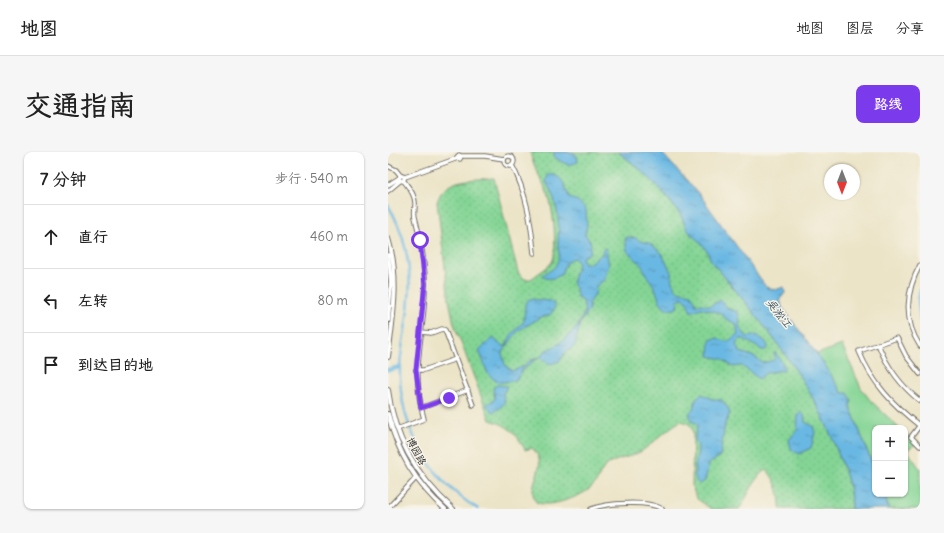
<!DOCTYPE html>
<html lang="zh">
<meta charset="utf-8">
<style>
:root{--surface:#fff;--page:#f6f6f6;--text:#222;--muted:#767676;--line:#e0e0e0;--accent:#7c3aed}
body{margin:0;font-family:Delius,"LXGW WenKai TC",sans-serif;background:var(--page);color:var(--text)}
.controls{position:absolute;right:12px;bottom:12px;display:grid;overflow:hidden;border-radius:8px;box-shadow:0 1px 3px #0004}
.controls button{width:36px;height:36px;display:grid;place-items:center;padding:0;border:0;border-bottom:1px solid var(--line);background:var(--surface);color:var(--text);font:20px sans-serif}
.compass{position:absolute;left:436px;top:12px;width:36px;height:36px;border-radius:50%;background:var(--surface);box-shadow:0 1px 3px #0004;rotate:180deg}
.stop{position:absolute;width:12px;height:12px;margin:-9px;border:3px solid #7c3aed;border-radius:50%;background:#fff}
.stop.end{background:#7c3aed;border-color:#fff;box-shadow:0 1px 4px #0008}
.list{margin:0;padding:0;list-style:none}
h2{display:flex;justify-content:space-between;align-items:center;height:52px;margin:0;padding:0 16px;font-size:17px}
h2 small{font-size:13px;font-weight:400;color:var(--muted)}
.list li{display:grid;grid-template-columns:26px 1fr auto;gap:12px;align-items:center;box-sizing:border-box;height:64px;padding:0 16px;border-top:1px solid var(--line)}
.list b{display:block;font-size:15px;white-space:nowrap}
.list em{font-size:13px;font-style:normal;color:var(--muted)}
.icon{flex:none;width:22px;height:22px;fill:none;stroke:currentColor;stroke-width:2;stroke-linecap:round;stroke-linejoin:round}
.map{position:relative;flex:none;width:532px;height:357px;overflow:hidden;border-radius:8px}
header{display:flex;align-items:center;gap:24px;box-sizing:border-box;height:56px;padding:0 20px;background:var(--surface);border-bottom:1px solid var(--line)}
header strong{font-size:19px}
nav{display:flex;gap:22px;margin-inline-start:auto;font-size:14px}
.intro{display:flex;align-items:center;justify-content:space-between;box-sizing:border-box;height:96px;padding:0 24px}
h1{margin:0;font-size:28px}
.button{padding:10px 18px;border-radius:8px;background:var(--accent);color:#fff;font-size:14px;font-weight:700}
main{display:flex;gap:24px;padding:0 24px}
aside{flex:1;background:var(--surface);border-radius:8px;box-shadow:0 1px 3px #0004}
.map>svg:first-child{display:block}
</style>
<header>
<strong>地图</strong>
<nav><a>地图</a><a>图层</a><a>分享</a></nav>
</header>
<div class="intro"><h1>交通指南</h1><a class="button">路线</a></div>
<main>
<aside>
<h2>7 分钟<small>步行 · 540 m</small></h2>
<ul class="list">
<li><svg class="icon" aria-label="ahead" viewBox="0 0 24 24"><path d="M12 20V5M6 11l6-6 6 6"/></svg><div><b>直行</b></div><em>460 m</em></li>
<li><svg class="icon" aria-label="left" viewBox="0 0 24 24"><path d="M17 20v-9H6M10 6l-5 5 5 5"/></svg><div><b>左转</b></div><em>80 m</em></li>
<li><svg class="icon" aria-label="arrive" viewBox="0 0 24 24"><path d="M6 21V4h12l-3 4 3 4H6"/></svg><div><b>到达目的地</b></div></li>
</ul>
</aside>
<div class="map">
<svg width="532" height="357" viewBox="0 0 532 357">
<defs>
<pattern id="grass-dots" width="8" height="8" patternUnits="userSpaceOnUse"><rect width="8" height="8" fill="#84d595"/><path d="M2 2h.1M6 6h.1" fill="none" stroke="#72b781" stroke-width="1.8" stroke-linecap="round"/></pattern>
<pattern id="water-ripples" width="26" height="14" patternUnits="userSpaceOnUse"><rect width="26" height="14" fill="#69b8e3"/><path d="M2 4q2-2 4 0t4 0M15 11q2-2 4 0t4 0" fill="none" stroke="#5796b8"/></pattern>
</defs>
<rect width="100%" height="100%" fill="#f7f3e8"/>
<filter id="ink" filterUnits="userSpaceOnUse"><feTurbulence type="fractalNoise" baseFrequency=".025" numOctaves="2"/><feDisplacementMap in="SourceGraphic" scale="8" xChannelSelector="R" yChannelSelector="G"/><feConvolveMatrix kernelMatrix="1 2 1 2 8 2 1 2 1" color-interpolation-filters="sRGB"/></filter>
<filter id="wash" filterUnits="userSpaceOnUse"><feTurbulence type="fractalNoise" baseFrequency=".012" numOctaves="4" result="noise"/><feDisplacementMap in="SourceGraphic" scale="16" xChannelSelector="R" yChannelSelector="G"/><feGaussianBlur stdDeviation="0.9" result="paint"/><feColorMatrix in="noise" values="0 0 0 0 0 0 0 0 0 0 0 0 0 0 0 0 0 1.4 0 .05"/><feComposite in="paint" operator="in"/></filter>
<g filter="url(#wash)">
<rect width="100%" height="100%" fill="#ece4c7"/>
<path fill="url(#grass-dots)" stroke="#588060" d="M142 0H230L260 23 269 33 292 62 303 83 310 87 319 98 326 114 330 117C378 175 426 232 451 304 458 321 464 338 463 357H392C393 344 388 328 379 318 368 320 359 348 351 357H323L308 346 304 333 305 282C304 274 302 271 293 269 278 277 267 291 252 300 242 306 228 306 218 314 213 318 211 326 207 332 197 344 161 357 148 350 136 331 164 314 144 296L137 298C129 281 120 273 102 268L66 172 61 148 49 50C56 25 84 28 106 26L130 120C135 128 140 130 147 124 153 119 160 116 164 110 170 100 165 55 160 43 155 29 145 15 142 0Z"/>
<path fill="#84d595" stroke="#588060" d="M454 193 473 236 482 248 511 276H487V319L462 254 429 202Z
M517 281 529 291 519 298 532 317V357H501L497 345 503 342H517Z"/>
<path fill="url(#water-ripples)" stroke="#4a7287" d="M166 0H184L189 4 190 10C180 15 175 11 166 5Z
M230 0H273L312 43 378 135 387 138 396 135 397 141 392 147 394 155 437 213 454 241H460L464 249 462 254 487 319V342H496L501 357H463C464 338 458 321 451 304 426 232 378 175 330 117 322 112 322 102 316 95 312 89 307 87 303 82 297 77 296 67 291 61 273 36 255 18 230 0Z
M160 23C174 21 178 35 181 46L190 49 198 57 199 74 197 82 203 91 202 101 194 105 196 111 200 112 214 102 215 97 218 96 221 113 216 128 208 134 207 143 201 151V158L192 171 187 194 177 201 172 209 162 212 153 206 144 209 143 212 134 218 128 228 110 231 100 222 91 198 105 186 113 193 118 194 123 183 136 169 137 152 141 147 162 149 166 152 167 156 162 163 153 165 130 179 114 201 117 213 124 219 137 214 141 209 154 204 158 198 168 194 187 178 197 160 195 149 189 146 188 137 184 131 190 112 187 106C180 106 174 116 174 122 168 126 161 129 154 124 158 119 165 119 168 113 174 100 169 100 170 89 172 68 169 48 158 30Z
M240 85 248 86 252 89 261 91 273 100 283 120 284 130 289 139 303 142 309 153 314 152 321 154 333 148 339 156 350 160 352 169 351 175 359 185 369 183 377 189 380 194 378 198H374L356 187H352L348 193 352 200 367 205 375 211 386 208 387 205 386 201 387 200 396 213V218L378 221 371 227 354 214 345 215 334 207 321 204 322 188 329 186C342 192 339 189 350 182L348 172 338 167 333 161 313 156 303 160 299 150 295 146 290 148 289 156C286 157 283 158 280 157 271 153 270 143 267 136 264 130 259 126 257 120 255 113 244 104 239 99L237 87Z
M109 233 119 234 115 242 117 250 111 257 105 260 98 253 107 247 105 236Z
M314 242 324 247 334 248 340 256 342 261 337 272 332 304 321 312 317 329 311 332C302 325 310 306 310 296 310 292 307 291 307 287 307 283 309 276 310 272L303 269 301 261 305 257 308 246Z
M413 260 416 263 417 270 425 274 427 281 423 296 411 302 403 297 401 288 409 278 410 263Z"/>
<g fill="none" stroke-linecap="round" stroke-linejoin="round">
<path stroke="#69b8e3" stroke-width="2.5" d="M0 53C16 79 24 115 21 146 20 169 13 192 12 215 10 273 41 327 90 357
M532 138 530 149 532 168"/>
<path stroke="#69b8e3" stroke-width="4.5" d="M0 218 12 215"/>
</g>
</g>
<g filter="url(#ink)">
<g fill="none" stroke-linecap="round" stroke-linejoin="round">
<defs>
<path id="minor" d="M73 4 72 7 69 5 71 3 73 4H97L116 7
M116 9a5 5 0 1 1 10 0a5 5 0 1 1-10 0Z
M124 13C139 42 143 70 146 101
M0 14 8 18 12 23
M17 25 12 23 11 28 15 29 17 25 70 6
M0 33 11 26
M0 39 12 29
M532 113C518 139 515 168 532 194
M33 180 43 181 54 177 57 178 85 253
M490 192C499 215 513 234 532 249
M28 218H36L68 207
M33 256 80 238
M532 273 523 285 532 294
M532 274C505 253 484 231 471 199L509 186 518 204 532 222
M9 277 36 267C22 218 36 185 37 137 38 113 33 89 27 65 26 61 27 57 27 53 28 44 21 36 16 29
M0 356 28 326
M203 357C218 351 260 348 274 357"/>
<path id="major" d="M0 86C12 126 5 164 0 205
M0 103 3 129 0 168
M0 238C6 286 29 325 65 357
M0 262C9 299 28 332 57 357"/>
</defs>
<use href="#minor" stroke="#6f6c62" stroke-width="5.5"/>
<use href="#major" stroke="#6f6c62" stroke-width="6"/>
<use href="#minor" stroke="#fff" stroke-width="3.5"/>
<use href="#major" stroke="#fff" stroke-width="4"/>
</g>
</g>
<g fill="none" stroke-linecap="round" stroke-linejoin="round" filter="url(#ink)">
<path stroke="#7c3aed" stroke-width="5" d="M32 88 37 132 28 218 33 256 61 246"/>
</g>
<g text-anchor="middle" stroke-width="3" stroke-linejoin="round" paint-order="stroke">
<g font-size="10" fill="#2b2b2b" stroke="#f7f3e8">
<text transform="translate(29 299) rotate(62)" y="4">博园路</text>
</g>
<g font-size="11" font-style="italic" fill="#3e5562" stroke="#f7f3e8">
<text transform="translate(391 161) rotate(52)" y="4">吴淞江</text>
</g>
</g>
</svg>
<div class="controls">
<button>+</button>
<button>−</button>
</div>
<svg class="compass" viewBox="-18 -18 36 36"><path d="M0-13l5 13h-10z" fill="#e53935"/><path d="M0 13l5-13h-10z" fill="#767676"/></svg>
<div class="stop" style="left:32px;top:88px"></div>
<div class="stop end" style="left:61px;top:246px"></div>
</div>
</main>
